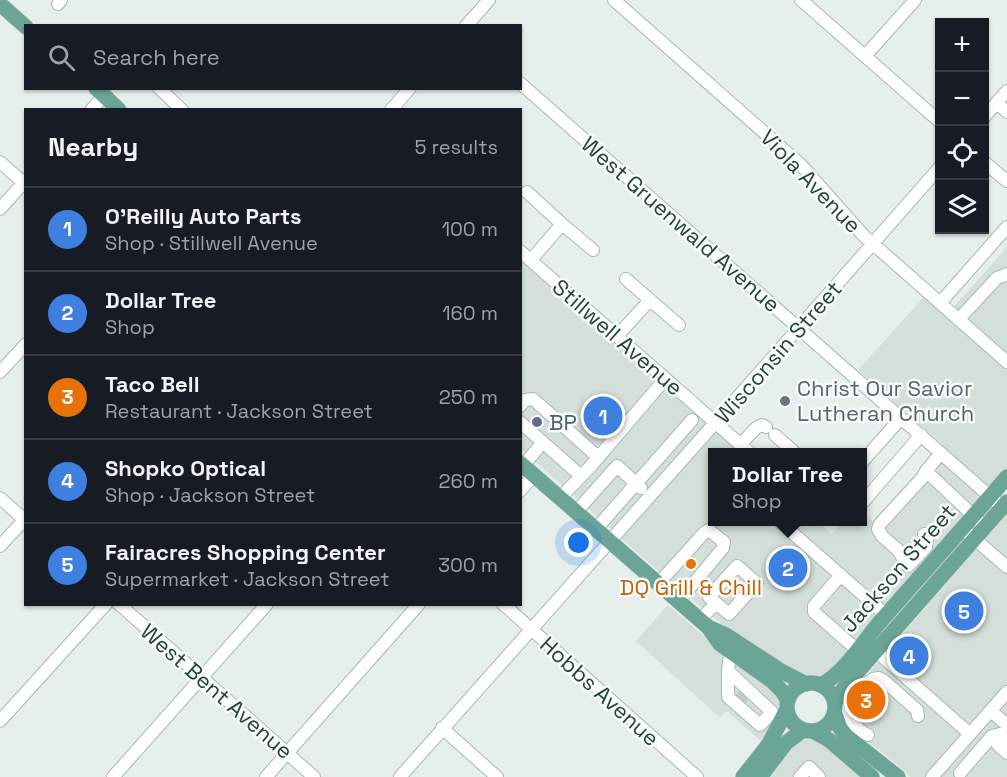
<!DOCTYPE html>
<meta charset="utf-8">
<style>
:root{--surface:#171b24;--page:#20242c;--text:#f1f3f6;--muted:#9ea1a6;--line:#363941;--accent:#2563eb}
body{margin:0;font-family:"Space Grotesk",sans-serif;background:var(--page);color:var(--text)}
.controls{position:absolute;right:18px;top:18px;display:grid;overflow:hidden;border-radius:0px;box-shadow:0 2px 4px #0004}
.controls button{width:54px;height:54px;display:grid;place-items:center;padding:0;border:0;border-bottom:2px solid var(--line);background:var(--surface);color:var(--text);font:30px sans-serif}
.you{position:absolute;left:579px;top:543px;width:21px;height:21px;margin:-15px;border:4px solid #fff;border-radius:50%;background:#1a73e8;box-shadow:0 0 0 9px #1a73e833}
.badge{display:grid;place-items:center;width:39px;height:39px;border-radius:50%;background:var(--accent);color:#fff;font-size:20px;font-weight:700}
.pin{position:absolute;translate:-50% -50%;border:3px solid #fff;box-shadow:0 2px 6px #0006}
.popup{position:absolute;left:708px;top:448px;width:159px;height:78px;box-sizing:border-box;display:grid;place-content:center;border-radius:0px;background:var(--surface);filter:drop-shadow(0 2px 4px #0005);font-size:20px;white-space:nowrap;color:var(--muted)}
.popup b{font-size:22px;color:var(--text)}
.popup::after{content:'';position:absolute;left:50%;top:100%;margin-left:-12px;border:12px solid transparent;border-top-color:var(--surface)}
.list{margin:0;padding:0;list-style:none}
h2{display:flex;justify-content:space-between;align-items:center;height:78px;margin:0;padding:0 24px;font-size:26px}
h2 small{font-size:20px;font-weight:400;color:var(--muted)}
.list li{display:grid;grid-template-columns:39px 1fr auto;gap:18px;align-items:center;box-sizing:border-box;height:84px;padding:0 24px;border-top:2px solid var(--line)}
.list b{display:block;font-size:22px;white-space:nowrap}
.list p{margin:0;font-size:20px;white-space:nowrap;color:var(--muted)}
.list em{font-size:20px;font-style:normal;color:var(--muted)}
.icon{flex:none;width:33px;height:33px;fill:none;stroke:currentColor;stroke-width:2;stroke-linecap:round;stroke-linejoin:round}
.map{position:relative;flex:none;width:1007px;height:777px;overflow:hidden}
.search{position:absolute;background:var(--surface);box-shadow:0 2px 4px #0004;left:24px;top:24px;width:498px;height:66px;display:flex;align-items:center;gap:15px;box-sizing:border-box;padding:0 21px;border-radius:0px;color:var(--muted);font-size:22px}
.panel{position:absolute;background:var(--surface);box-shadow:0 2px 4px #0004;left:24px;top:108px;width:498px;height:498px;border-radius:0px}
.map>svg:first-child{display:block}
</style>
<div class="map">
<svg width="1007" height="777" viewBox="0 0 1007 777">
<rect width="100%" height="100%" fill="#e6efeb"/>
<path fill="#d4dfda" d="M1007 247V472L836 670 820 677H814L795 671 733 633 664 576 521 449V260L739 452H713V522H818L832 534 842 522H863V513L873 521 942 444 858 370 924 297 946 316Z
M1007 514V777H911L887 756 854 732 847 725 851 693Z
M668 605 724 654 769 685 778 697 781 704V711L764 744 727 711 720 718 636 641Z
M814 738 819 740 864 777H770L787 752 797 741Z"/>
<g fill="none" stroke-linecap="round" stroke-linejoin="round">
<path stroke="#bfccc8" stroke-width="12" stroke-dasharray="12 6" stroke-linecap="butt" d="M739 701 746 692"/>
<defs>
<path id="minor" d="M614 0 801 165 863 235 1007 362
M801 0 940 122
M58 4 61 0
M466 26 489 0
M865 56 915 0
M520 83 1002 507
M159 88 182 110
M997 103 1007 112
M91 110 104 96
M391 110 410 88
M984 117 1007 91
M0 162 26 185
M984 162 1007 181
M527 192 562 224 531 260
M0 209 26 180
M562 224 593 250
M520 251 749 452
M650 300 679 325
M940 303 1007 227
M959 319 997 278 1007 274
M617 336 650 300 626 279
M0 372 26 344
M520 406 525 400 533 399 598 457
M520 422 581 476
M775 435 794 452
M740 445 756 428 762 425 766 427
M863 461 901 418
M523 466 543 442
M926 471 979 521
M520 491 534 475
M0 498 26 521
M560 498 590 467 665 379
M863 502 921 435
M576 512 617 466 641 488
M780 522 886 615
M962 528 1007 567
M596 529 692 420
M924 534 927 540 926 547 908 566 898 550 882 536 878 529 880 524 923 477 926 471 941 453
M0 546 26 518
M737 566 757 583 729 614 709 597Z
M841 575 814 606V612L857 650
M658 584 704 533 709 530 724 542 723 548 679 601
M119 604 314 777
M503 604 697 777
M700 620 716 603
M876 651 970 734 932 777
M728 671V697L760 725 772 712 728 671 729 661 734 655
M991 711 1007 725
M0 721 106 604
M442 728 497 777
M970 734 1007 692
M868 735C863 733 860 730 856 726 841 712 847 706 858 693 863 688 867 683 873 679L879 678 883 680 917 710 918 716
M998 745 1007 753
M960 773 992 736 1000 734 1007 739
M113 777 267 604
M266 777 419 604
M400 777 715 423 940 167
M800 777 809 767 819 777"/>
<path id="major" d="M0 4 26 27
M96 88 119 110
M520 463 708 627 720 644 772 681 782 691 788 701
M708 627 726 635 781 671 806 684
M787 707a24 24 0 1 1 48 0a24 24 0 1 1-48 0Z
M821 685C845 672 862 643 880 622 922 574 965 526 1007 477
M835 703 839 695 846 685 1007 502
M835 714 840 728 846 736 898 777
M813 731 829 740 872 777
M743 777 769 744 787 709
M760 777 786 743 803 730"/>
</defs>
<use href="#minor" stroke="#a8b8b2" stroke-width="14"/>
<use href="#major" stroke="#c2cac8" stroke-width="16"/>
<use href="#minor" stroke="#fff" stroke-width="12"/>
<use href="#major" stroke="#6aa596" stroke-width="15"/>
</g>
<circle fill="#6b7280" stroke="#f7fbf9" stroke-width="2" cx="785" cy="401" r="6"/>
<circle fill="#5c6f8a" stroke="#f7fbf9" stroke-width="2" cx="537" cy="422" r="6"/>
<circle fill="#e8710a" stroke="#f7fbf9" stroke-width="2" cx="691" cy="564" r="6"/>
<g text-anchor="middle" stroke-width="5" stroke-linejoin="round" paint-order="stroke">
<g font-size="22" fill="#24423a" stroke="#f7fbf9">
<text transform="translate(811 181) rotate(46)" y="8">Viola Avenue</text>
<text transform="translate(681 224) rotate(41)" y="8">West Gruenwald Avenue</text>
<text transform="translate(618 337) rotate(41)" y="8">Stillwell Avenue</text>
<text transform="translate(778 352) rotate(-49)" y="8">Wisconsin Street</text>
<text transform="translate(898 568) rotate(-49)" y="8">Jackson Street</text>
<text transform="translate(217 691) rotate(41)" y="8">West Bent Avenue</text>
<text transform="translate(600 691) rotate(42)" y="8">Hobbs Avenue</text>
</g>
<g font-size="22" fill="#5b616d" stroke="#f7fbf9" text-anchor="start">
<text x="797" y="396">Christ Our Savior<tspan x="797" dy="25">Lutheran Church</tspan></text>
</g>
<g font-size="22" fill="#4e5e75" stroke="#f7fbf9" text-anchor="start">
<text x="549" y="430">BP</text>
</g>
<g font-size="22" fill="#c56008" stroke="#f7fbf9">
<text x="691" y="595">DQ Grill &amp; Chill</text>
</g>
</g>
</svg>
<div class="controls">
<button>+</button>
<button>−</button>
<button><svg class="icon" aria-label="locate" viewBox="0 0 24 24"><circle cx="12" cy="12" r="6"/><path d="M12 2v4M12 18v4M2 12h4M18 12h4"/></svg></button>
<button><svg class="icon" aria-label="layers" viewBox="0 0 24 24"><path d="M12 4l9 5-9 5-9-5zM3 14l9 5 9-5"/></svg></button>
</div>
<div class="you"></div>
<div class="pin badge" style="left:603px;top:416px;background:#3f7fe0">1</div>
<div class="pin badge" style="left:788px;top:568px;background:#3f7fe0">2</div>
<div class="popup"><b>Dollar Tree</b>Shop</div>
<div class="pin badge" style="left:866px;top:700px;background:#e8710a">3</div>
<div class="pin badge" style="left:909px;top:656px;background:#3f7fe0">4</div>
<div class="pin badge" style="left:964px;top:611px;background:#3f7fe0">5</div>
<div class="search"><svg class="icon" aria-label="search" viewBox="0 0 24 24"><circle cx="10" cy="10" r="6"/><path d="M15 15l6 6"/></svg>Search here</div>
<section class="panel">
<h2>Nearby<small>5 results</small></h2>
<ul class="list">
<li><span class="badge" style="background:#3f7fe0">1</span><div><b>O'Reilly Auto Parts</b><p>Shop · Stillwell Avenue</p></div><em>100 m</em></li>
<li><span class="badge" style="background:#3f7fe0">2</span><div><b>Dollar Tree</b><p>Shop</p></div><em>160 m</em></li>
<li><span class="badge" style="background:#e8710a">3</span><div><b>Taco Bell</b><p>Restaurant · Jackson Street</p></div><em>250 m</em></li>
<li><span class="badge" style="background:#3f7fe0">4</span><div><b>Shopko Optical</b><p>Shop · Jackson Street</p></div><em>260 m</em></li>
<li><span class="badge" style="background:#3f7fe0">5</span><div><b>Fairacres Shopping Center</b><p>Supermarket · Jackson Street</p></div><em>300 m</em></li>
</ul>
</section>
</div>
